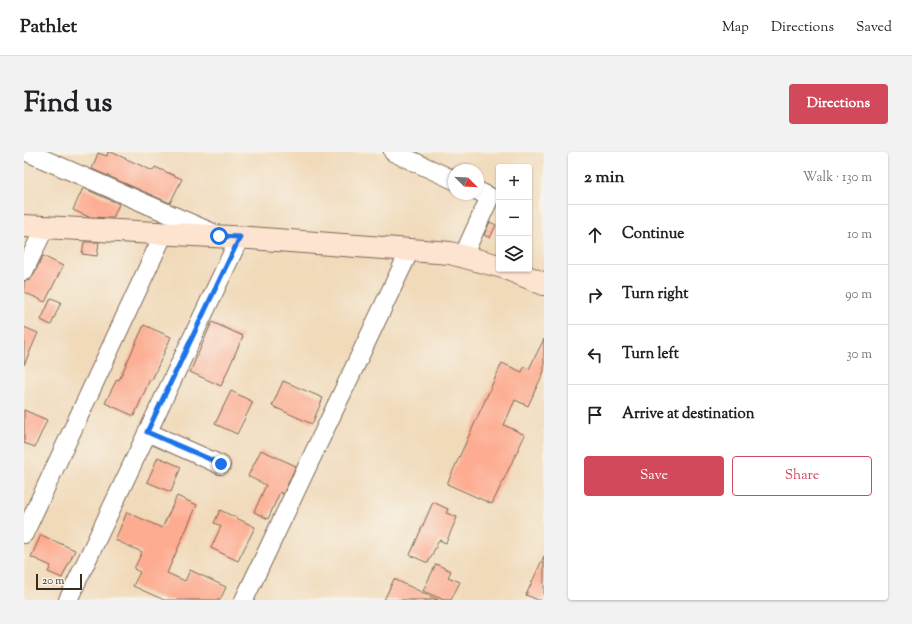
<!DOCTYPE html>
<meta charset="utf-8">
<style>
:root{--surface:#fff;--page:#f2f2f2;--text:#202124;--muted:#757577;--line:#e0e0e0;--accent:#d1495b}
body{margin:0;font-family:"Sorts Mill Goudy",serif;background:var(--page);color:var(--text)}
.controls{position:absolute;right:12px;top:12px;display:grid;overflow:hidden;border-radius:4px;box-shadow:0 1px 3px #0004}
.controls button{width:36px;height:36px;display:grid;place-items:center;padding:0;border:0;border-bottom:1px solid var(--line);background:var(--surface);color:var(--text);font:20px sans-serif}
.compass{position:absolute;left:424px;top:12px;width:36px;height:36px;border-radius:50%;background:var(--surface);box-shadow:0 1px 3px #0004;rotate:114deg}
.scale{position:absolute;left:12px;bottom:10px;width:46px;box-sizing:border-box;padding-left:4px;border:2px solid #3b2a1e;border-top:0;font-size:11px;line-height:14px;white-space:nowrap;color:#3b2a1e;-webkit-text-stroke:3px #f7f3e8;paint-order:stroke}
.stop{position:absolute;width:12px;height:12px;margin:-9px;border:3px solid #1a73e8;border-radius:50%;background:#fff}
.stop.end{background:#1a73e8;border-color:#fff;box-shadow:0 1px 4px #0008}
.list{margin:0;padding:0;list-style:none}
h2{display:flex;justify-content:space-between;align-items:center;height:52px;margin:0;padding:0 16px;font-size:17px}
h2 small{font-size:13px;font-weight:400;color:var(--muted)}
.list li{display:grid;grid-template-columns:26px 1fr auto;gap:12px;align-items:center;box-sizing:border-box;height:60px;padding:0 16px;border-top:1px solid var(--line)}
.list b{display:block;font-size:15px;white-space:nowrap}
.list em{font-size:13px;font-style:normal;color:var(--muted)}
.actions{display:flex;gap:8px;padding:12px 16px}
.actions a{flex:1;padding:9px 0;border:1px solid var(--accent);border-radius:4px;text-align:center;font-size:14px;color:var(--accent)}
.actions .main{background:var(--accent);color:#fff}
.icon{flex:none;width:22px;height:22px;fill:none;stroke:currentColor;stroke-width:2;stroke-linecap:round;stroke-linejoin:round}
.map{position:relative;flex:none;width:520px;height:448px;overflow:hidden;border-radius:4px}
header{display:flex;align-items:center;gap:24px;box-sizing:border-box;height:56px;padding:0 20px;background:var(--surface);border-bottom:1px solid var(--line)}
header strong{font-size:19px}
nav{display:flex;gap:22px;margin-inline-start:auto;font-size:14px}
.intro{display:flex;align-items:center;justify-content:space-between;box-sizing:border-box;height:96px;padding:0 24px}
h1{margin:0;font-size:28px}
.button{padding:10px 18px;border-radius:4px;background:var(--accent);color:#fff;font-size:14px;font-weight:700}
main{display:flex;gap:24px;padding:0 24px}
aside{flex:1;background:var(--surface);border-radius:4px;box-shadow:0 1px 3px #0004}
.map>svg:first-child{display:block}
</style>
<header>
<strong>Pathlet</strong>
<nav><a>Map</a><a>Directions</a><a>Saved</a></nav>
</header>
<div class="intro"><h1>Find us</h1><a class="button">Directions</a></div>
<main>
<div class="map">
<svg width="520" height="448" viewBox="0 0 520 448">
<rect width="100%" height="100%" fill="#f7f3e8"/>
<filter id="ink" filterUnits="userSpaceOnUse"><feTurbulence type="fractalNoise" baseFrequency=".025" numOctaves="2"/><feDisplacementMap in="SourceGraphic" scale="8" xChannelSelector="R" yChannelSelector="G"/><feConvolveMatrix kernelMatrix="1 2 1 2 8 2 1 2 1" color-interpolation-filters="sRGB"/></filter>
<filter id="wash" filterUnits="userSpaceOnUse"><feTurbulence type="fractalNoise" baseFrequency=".012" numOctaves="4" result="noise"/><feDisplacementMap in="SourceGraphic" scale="16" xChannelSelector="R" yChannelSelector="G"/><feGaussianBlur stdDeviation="0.9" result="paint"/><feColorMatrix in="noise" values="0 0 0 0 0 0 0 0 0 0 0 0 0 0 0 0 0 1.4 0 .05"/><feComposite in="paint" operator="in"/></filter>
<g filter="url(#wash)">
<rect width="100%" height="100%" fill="#f1daba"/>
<g id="blocks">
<path fill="#fdac91" d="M84 0H87L129 19 131 15 158 27 146 51 68 17 74 1 83 4Z
M59 36 95 52 89 66 65 65 49 58Z
M466 70 472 73 466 86 460 83Z
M60 90H75L73 104 58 102Z
M19 104 39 114 21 150 0 140V129L6 128 9 124Z
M27 146 37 150 27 173 17 168Z
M188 170 219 184 197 234 166 220Z
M120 173 147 185 128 228 126 227 110 264 81 251 93 227 95 228Z
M0 175 14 181 0 213Z
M520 187V219L504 254 491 248 480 273 501 283 468 352 423 332 478 211 498 220 500 215 505 217Z
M259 229 299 246 288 272 248 254Z
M207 239 229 250 213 282 191 272Z
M0 258 23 268 11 295 0 291Z
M237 298 272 314 259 342 256 340 244 367 230 360 242 333 224 324Z
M134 305 157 315 147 340 123 330Z
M153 344 173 353 143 421 161 429 166 418 202 435 196 448H140L109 434 116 420 110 417 118 400 91 388 103 360 138 376Z
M409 350 424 357 422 361 433 365 422 391 415 388 404 411 386 403Z
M196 358 231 375 214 409 187 396 197 374 190 371Z
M17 383 51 398 38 426 24 420 27 414 7 405Z
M520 404V448H514L502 443Z
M412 412 427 419 424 425 436 430 427 448H420L399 439Z
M370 427 414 448H360Z"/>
</g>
</g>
<g filter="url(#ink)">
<use href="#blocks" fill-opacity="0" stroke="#7b6855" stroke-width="1"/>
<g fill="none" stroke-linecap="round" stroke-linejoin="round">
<defs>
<path id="street" d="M3 0 189 81
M369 0 430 28
M439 104 466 45 454 39
M0 119 21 75
M123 280 197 313
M0 382 140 81
M44 448 216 85
M220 448 386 98"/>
<path id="secondary" d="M0 74 226 86 426 101 475 114
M484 117 520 132"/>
</defs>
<use href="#street" stroke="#7b6855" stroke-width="20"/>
<use href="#secondary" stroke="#7b6855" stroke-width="24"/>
<use href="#street" stroke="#fff" stroke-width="18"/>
<use href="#secondary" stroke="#fde4d1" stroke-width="22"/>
</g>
</g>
<g fill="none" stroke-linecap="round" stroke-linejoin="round" filter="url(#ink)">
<path stroke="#1a73e8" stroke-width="5" d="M195 84 216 85 123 280 197 312"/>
</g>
</svg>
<div class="controls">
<button>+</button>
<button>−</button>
<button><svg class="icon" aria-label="layers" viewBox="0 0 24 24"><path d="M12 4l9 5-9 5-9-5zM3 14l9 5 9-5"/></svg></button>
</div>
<svg class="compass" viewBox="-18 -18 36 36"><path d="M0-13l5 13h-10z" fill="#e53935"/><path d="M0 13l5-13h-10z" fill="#757577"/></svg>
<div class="scale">20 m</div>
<div class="stop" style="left:195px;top:84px"></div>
<div class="stop end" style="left:197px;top:312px"></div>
</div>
<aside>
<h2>2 min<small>Walk · 130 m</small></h2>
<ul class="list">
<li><svg class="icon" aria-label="ahead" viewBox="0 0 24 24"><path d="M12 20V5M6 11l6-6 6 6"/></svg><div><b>Continue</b></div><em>10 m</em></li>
<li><svg class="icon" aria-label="right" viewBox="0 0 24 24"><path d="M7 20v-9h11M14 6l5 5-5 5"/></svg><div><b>Turn right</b></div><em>90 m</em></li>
<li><svg class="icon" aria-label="left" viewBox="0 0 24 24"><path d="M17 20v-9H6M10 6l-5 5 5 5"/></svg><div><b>Turn left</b></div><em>30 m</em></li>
<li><svg class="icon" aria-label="arrive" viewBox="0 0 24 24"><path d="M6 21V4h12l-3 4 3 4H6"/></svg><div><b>Arrive at destination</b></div></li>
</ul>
<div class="actions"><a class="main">Save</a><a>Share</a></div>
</aside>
</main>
